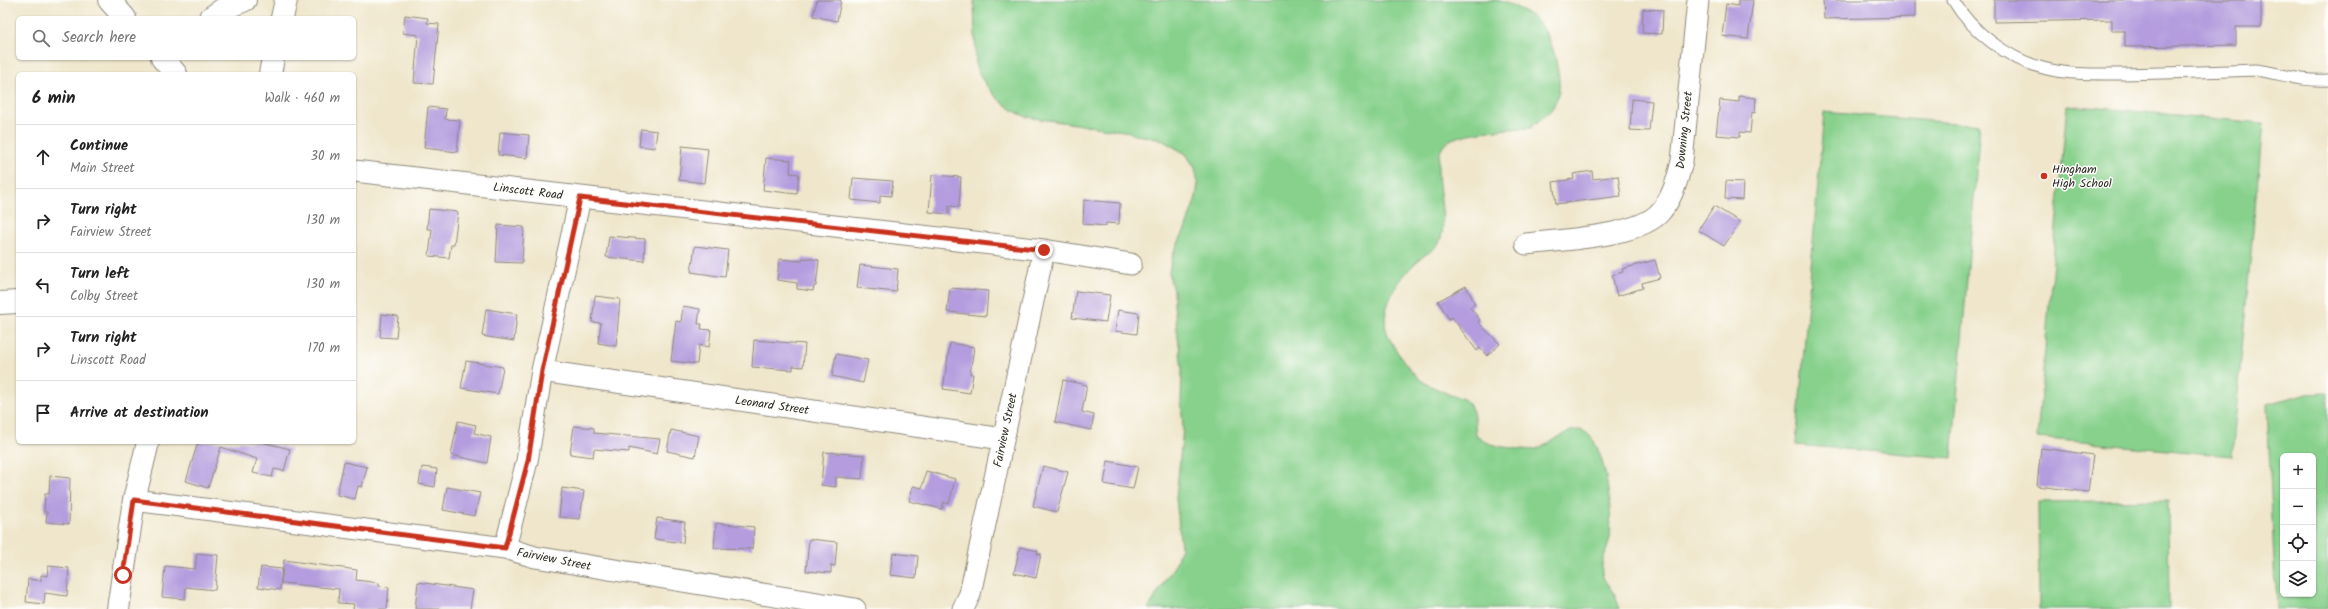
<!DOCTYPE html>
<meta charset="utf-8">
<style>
:root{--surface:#fff;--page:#f6f6f6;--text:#222;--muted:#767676;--line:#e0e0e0}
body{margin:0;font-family:Kalam,sans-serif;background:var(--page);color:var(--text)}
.controls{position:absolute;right:12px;bottom:12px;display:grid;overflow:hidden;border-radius:6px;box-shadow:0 1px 3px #0004}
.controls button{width:36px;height:36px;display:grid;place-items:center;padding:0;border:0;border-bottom:1px solid var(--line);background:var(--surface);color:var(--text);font:20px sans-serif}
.stop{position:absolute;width:12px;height:12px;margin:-9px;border:3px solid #c8321e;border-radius:50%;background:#fff}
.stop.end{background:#c8321e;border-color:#fff;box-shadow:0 1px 4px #0008}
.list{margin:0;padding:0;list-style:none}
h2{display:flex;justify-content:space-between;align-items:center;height:52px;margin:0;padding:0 16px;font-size:17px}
h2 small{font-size:13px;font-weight:400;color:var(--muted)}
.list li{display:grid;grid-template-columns:26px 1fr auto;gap:12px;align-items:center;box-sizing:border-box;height:64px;padding:0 16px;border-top:1px solid var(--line)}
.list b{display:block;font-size:15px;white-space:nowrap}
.list p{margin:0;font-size:13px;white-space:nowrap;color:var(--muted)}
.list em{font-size:13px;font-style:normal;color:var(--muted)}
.icon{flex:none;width:22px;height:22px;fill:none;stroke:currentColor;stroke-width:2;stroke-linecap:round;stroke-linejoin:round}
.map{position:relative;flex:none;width:2328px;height:609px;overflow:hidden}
.search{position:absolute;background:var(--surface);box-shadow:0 1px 3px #0004;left:16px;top:16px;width:340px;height:44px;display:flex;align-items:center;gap:10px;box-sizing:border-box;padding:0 14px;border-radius:6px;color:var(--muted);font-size:15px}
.panel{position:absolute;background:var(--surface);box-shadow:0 1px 3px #0004;left:16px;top:72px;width:340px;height:372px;border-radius:6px}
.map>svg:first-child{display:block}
</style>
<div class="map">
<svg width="2328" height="609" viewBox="0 0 2328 609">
<rect width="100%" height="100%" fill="#fdfcf7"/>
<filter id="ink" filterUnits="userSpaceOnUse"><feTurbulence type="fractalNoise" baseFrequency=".025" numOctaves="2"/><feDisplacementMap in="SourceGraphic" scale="8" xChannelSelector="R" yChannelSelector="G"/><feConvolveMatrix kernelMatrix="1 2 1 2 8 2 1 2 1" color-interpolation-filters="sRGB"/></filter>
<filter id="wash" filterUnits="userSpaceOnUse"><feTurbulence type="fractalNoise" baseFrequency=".012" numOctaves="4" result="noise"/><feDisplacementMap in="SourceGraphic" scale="16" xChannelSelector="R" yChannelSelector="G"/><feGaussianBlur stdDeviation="0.9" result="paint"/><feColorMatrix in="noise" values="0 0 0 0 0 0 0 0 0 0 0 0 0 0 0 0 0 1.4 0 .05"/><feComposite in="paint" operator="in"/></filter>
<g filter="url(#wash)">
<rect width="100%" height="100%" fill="#efe6cb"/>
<path fill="#88d18d" stroke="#5a7e5c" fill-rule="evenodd" d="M974 0H1497C1534 11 1550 28 1557 66 1560 81 1561 93 1553 107 1548 115 1537 122 1530 128 1514 128 1459 132 1447 142 1426 159 1449 210 1441 238 1438 248 1428 252 1420 259 1402 273 1380 306 1386 329 1389 343 1410 372 1422 381 1429 386 1438 389 1446 393 1453 397 1462 396 1468 403 1475 411 1475 424 1476 435 1481 438 1488 444 1494 445 1501 447 1530 451 1536 449 1551 445 1562 431 1577 430 1606 428 1613 518 1610 538 1608 550 1600 561 1602 574 1604 584 1618 593 1619 609H1148L1176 563 1181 547 1176 498 1183 428 1181 400 1182 369 1174 305V291L1171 284 1169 272 1173 254 1186 227 1196 197 1198 184 1195 168 1186 154 1158 138 1134 135 1130 132 1027 117C1005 109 985 89 976 67Z
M2067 105 2263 123 2232 456 2037 438Z
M1824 112 1980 125 1952 458 1796 445Z
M2328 393V609H2276L2267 404 2304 394ZM2283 456H2313V594H2283Z
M2168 500 2169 609H2039L2038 502Z"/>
<g id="blocks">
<path fill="#b49cde" d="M817 0H841L837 21 813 16Z
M1738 0H1753L1748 39 1722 36 1726 4 1738 6Z
M1823 0H1915V17L1824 19Z
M1994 0H2261V27H2236V45L2125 47V31H2112V20L1994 22Z
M1643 9 1663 10 1662 34 1642 33Z
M405 15 428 18 427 23 439 24 433 84 414 83 418 35 403 33Z
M1739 96 1756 98 1755 113 1752 112 1750 133 1740 132V137L1716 135 1720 100 1739 102Z
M1632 99 1652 101 1649 131 1630 130Z
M428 107 446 109 445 119 460 120 457 152 424 148Z
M641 129 657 131 655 148 639 146Z
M500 132 529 135 527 158 498 155Z
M682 146 708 149 704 183 679 180Z
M766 158 791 160 790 173 799 174 797 194 763 190Z
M1592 171 1593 179 1618 176 1621 196 1556 204 1553 182 1574 179 1573 174Z
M932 175 961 177 959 207 949 206V214L929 212Z
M853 178 893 181 891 196 880 195V203L851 200Z
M1726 181 1743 182 1742 200 1725 199Z
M1084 200 1120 203 1119 224 1106 223V226L1083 224Z
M1714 206 1740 222 1724 246 1698 230Z
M429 209 458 212 454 245H451L449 258 429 256 432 229H427Z
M498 225 524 227 522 263 496 262Z
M609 236 645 239 644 261 606 257Z
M695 246 728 250 725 277 691 272Z
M803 258 819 260 816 286H814L813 291 797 289V283L777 280 779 259 802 261Z
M1655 260 1660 278 1642 283 1643 288 1617 296 1612 275 1623 272 1622 269Z
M860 265 898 269 896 292 857 288Z
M1466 286 1475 304 1470 307 1480 320 1478 322 1500 344 1487 356 1480 348 1477 351 1452 317 1449 319 1438 301Z
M950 288 988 291 986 316 947 312Z
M1076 291 1110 295 1106 322 1072 318Z
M595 296 620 299 616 346 598 343 601 323 592 322Z
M683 306 700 309 698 324H702L701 329 711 330 709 347 699 345 697 364 671 361 676 321 681 322Z
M486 309 517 314 514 341 482 336Z
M1118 310 1139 313 1137 334 1115 331Z
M382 314 398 316 396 338 380 337Z
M754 340 805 344 803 367 793 366V370L752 367Z
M950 343 974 347 970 374H973L970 393 943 389Z
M836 354 868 360 863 383 832 376Z
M466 361 503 367 498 394 461 388Z
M1063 380 1087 385 1082 412 1094 415 1091 430 1055 422Z
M458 421 476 425 474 433 491 437 487 463 451 455Z
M574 426 594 428V433L660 439 657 454 629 448V452L594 449 593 457 570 454Z
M671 430 699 436 695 457 667 451Z
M198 442H262L290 449 284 471 274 469 272 477 253 473 257 459 221 447 208 488 186 481Z
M2041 448 2093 455 2088 492 2037 486Z
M824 452 864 455 862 479 836 477V487L821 485Z
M1108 461 1138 467 1133 489 1104 484Z
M344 462 367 467 362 487 358 486 355 499 337 495Z
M1043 466 1068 472 1057 512 1033 506Z
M422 467 437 469 435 487 419 484Z
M926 471 955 479 949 504 944 502 942 509 909 501 913 486 922 488Z
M50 476 70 478 69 524 46 522 47 512H44L45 494H49Z
M447 487 480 493 475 516 443 510Z
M562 488 584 491 580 519 559 517Z
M657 518 685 522 683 543 654 539Z
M716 523 754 527 752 549 714 548Z
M809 539 837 542 835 566 831 565V573L806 571Z
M1020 547 1038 551 1037 554H1041L1036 578 1014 573Z
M197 553 218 555 215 590 186 587 185 599 162 597 165 566 195 569Z
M893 553 918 556 916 578 890 575Z
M284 560 357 570 356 580 379 583V586L389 587 387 609H353L354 604 338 603 339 589 281 583Z
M48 566 69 568 67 596 45 593 44 604 26 602 28 579 41 581V575L47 576Z
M261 567 282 569 280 590 258 587Z
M418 582 473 590 470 609H415Z"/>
</g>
</g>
<g filter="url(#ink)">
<use href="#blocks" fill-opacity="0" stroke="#8d887b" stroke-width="1"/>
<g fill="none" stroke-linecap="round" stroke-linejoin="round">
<defs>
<path id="lane" d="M1953 0C1971 31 2008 59 2043 68 2068 75 2095 74 2121 74 2166 73 2210 72 2255 70 2282 73 2299 82 2328 80"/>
<path id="street" d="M354 171 1044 250 1131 264
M1526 244C1559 240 1641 237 1661 211 1673 197 1678 178 1682 161L1698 0
M542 371 1003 439
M134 500 505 548 535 557 855 609
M505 548 527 461 542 371 580 198
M963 609 970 594 1044 250"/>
<path id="secondary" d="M109 0 125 18
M210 18 223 9 245 0
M282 18 286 0
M162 58 176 74
M270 74 273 58
M0 303 18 302
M118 609 134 500 148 442"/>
</defs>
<use href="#lane" stroke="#8d887b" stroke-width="13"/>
<use href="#street" stroke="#8d887b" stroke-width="23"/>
<use href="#secondary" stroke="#8d887b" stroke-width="24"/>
<use href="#lane" stroke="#fff" stroke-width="11"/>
<use href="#street" stroke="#fff" stroke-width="21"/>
<use href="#secondary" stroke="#fff" stroke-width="22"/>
</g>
</g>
<g fill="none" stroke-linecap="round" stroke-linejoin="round" filter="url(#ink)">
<path stroke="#c8321e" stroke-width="5" d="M123 575 134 500 505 548 528 461 542 371 580 198 1044 250"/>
</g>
<circle fill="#c8321e" stroke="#fdfcf7" stroke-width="1.5" cx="2044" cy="176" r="4"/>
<g text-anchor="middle" stroke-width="3" stroke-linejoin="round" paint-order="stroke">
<g font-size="12" fill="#2b2b2b" stroke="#fdfcf7">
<text transform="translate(1684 130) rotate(-84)" y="4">Downing Street</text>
<text transform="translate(528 191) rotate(7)" y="4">Linscott Road</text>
<text transform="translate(772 405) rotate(8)" y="4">Leonard Street</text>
<text transform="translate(1005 430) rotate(-78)" y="4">Fairview Street</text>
<text transform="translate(554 559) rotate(11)" y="4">Fairview Street</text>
</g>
<g font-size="12" fill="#2b2b2b" stroke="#fdfcf7" text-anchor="start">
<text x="2052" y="173">Hingham<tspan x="2052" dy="14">High School</tspan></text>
</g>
</g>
</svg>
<div class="controls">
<button>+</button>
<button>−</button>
<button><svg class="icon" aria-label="locate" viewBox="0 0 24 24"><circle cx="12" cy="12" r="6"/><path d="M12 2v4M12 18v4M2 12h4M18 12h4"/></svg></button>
<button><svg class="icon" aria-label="layers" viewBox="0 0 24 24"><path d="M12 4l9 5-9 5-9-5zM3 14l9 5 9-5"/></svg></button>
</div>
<div class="stop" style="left:123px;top:575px"></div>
<div class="stop end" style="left:1044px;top:250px"></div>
<div class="search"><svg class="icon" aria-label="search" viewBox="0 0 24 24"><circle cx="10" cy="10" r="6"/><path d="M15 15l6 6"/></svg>Search here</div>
<section class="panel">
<h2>6 min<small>Walk · 460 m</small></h2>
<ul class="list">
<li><svg class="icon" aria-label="ahead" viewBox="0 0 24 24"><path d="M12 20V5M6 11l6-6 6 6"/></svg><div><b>Continue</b><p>Main Street</p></div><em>30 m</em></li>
<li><svg class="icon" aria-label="right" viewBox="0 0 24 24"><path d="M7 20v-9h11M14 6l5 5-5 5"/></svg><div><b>Turn right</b><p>Fairview Street</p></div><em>130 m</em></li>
<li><svg class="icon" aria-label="left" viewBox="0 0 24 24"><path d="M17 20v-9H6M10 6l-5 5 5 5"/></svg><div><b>Turn left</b><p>Colby Street</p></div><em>130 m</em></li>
<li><svg class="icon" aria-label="right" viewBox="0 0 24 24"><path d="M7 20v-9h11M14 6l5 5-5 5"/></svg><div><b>Turn right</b><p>Linscott Road</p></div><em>170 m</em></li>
<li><svg class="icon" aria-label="arrive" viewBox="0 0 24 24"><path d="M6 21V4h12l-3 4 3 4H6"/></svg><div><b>Arrive at destination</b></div></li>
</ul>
</section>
</div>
